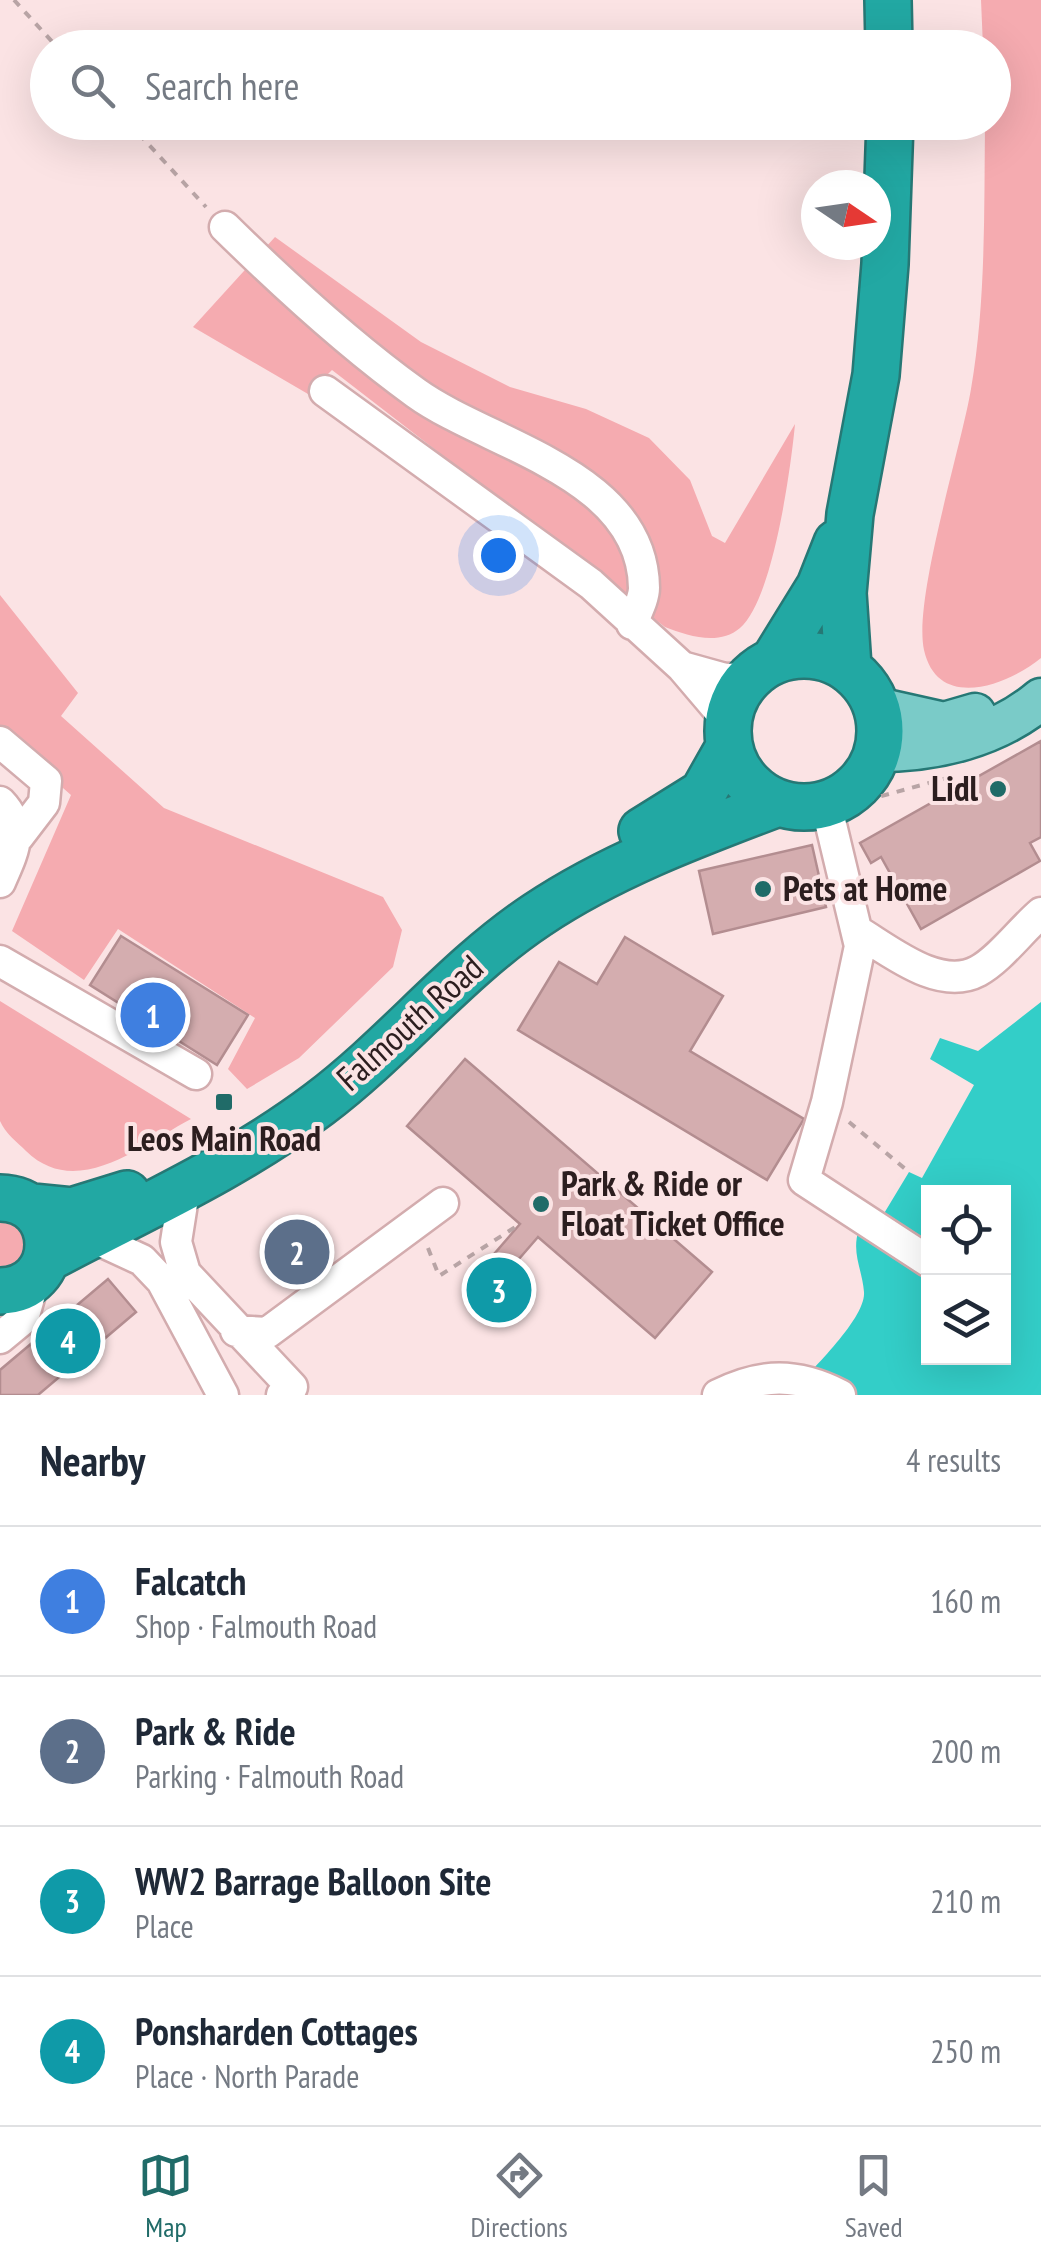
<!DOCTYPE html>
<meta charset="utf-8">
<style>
:root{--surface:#fff;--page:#f2f2f3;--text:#1f2937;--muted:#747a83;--line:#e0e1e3;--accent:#206b68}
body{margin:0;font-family:"PT Sans Narrow",sans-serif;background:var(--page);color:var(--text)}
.controls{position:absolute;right:30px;bottom:30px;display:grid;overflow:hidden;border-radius:0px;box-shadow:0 10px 40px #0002}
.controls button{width:90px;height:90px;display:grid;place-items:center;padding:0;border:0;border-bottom:2px solid var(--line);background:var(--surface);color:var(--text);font:50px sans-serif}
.compass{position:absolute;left:801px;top:170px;width:90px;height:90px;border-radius:50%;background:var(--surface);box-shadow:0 10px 40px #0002;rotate:103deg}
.you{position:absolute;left:498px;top:555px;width:35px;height:35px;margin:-25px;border:8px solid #fff;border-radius:50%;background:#1a73e8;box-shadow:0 0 0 15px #1a73e833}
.badge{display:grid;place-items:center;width:65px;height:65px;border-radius:50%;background:var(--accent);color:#fff;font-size:32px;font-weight:700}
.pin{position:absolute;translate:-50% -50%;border:5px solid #fff;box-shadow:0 2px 10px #0006}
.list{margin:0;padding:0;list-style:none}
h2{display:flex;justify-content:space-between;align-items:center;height:130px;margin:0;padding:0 40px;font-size:42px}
h2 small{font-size:32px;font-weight:400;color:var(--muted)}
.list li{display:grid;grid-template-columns:65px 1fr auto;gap:30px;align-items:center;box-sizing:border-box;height:150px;padding:0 40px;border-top:2px solid var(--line)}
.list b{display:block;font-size:38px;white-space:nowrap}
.list p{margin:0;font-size:32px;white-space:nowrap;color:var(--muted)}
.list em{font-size:32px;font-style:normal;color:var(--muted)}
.icon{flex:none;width:55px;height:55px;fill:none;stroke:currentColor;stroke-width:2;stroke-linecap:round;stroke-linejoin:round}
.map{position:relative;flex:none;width:1041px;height:1395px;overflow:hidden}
.search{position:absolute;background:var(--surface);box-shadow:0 10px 40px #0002;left:30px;right:30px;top:30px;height:110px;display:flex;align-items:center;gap:25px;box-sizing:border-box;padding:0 35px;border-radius:55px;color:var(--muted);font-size:38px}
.sheet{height:730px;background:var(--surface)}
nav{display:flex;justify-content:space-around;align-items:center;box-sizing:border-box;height:140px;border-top:2px solid var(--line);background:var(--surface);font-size:28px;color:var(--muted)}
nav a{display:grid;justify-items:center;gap:5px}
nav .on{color:var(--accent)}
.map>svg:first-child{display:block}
</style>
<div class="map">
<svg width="1041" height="1395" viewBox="0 0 1041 1395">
<rect width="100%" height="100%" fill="#fbe3e4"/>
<path fill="#f5abb0" d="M981 0H1041V658C1008 685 938 712 924 650 913 600 961 448 971 389 986 302 984 210 985 123L994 122V48L983 47Z
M275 237 421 342 510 387 586 409 649 438 690 480 712 536 725 543 795 424C791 468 773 600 740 628 719 646 688 636 665 627L332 370 308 394 193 327Z
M0 595 78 693 61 716 164 808 383 897 402 930 393 967 299 1058 247 1089 228 1069 255 1018 118 929 84 980 12 931 71 795 0 733Z
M0 1001 191 1119C143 1144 77 1201 26 1151 17 1142 5 1133 0 1121Z
M0 1217 19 1221 30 1245 15 1266 0 1269Z"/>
<path fill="#33cec8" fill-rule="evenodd" d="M1041 1002V1395H789C808 1373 866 1319 864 1292 862 1268 851 1253 859 1229L877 1225 909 1172 922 1178 974 1085 930 1059 940 1038 978 1051ZM928 1192H1004V1358H928Z"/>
<path fill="#d4adaf" stroke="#b38d90" stroke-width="2.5" d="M1041 741V837L1030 843 1040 861 921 929 881 857 871 863 860 843Z
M812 845 826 907 713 934 699 871Z
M121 936 248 1015 217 1065 90 985Z
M625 937 723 996 690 1051 804 1119 767 1180 518 1030 559 962 597 984Z
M465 1059 712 1272 655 1338 538 1237 492 1290 475 1276 520 1224 407 1126Z
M108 1279 136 1312 38 1395H0V1370Z"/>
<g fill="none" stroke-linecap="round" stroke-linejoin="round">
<defs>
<path id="minor" d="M225 227C285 286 348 344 416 393 488 445 643 474 644 588 644 599 636 613 632 624
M325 391 591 584 682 667 728 721
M682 667 725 679 748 678
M0 742 46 781 44 803 18 837
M0 802C26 829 13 852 0 882
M826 804 860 946 827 1102 804 1180 928 1261
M857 931C889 950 939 992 978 971 1000 959 1021 930 1041 913
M0 961 196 1074
M184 1191 176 1242 185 1273 292 1387 282 1395
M90 1236 142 1260 162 1281 223 1395
M236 1331 267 1333 443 1203
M0 1338 23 1319 34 1280
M718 1395C762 1373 797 1373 840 1395"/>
<path id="major" d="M877 708 944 723 975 714
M878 751C936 751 996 737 1041 699"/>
<path id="highway" d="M888 0 889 48
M728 731a76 76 0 1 1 152 0a76 76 0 1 1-152 0Z
M775 659 820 586 837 543
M848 667 843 593 850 514 876 375 885 264 890 122
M642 831 703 793 729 747
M0 1198C64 1199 64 1290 0 1291
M32 1207 72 1211 127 1194
M48 1258C140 1209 234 1168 319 1104 396 1046 456 969 537 915 610 866 696 834 778 803"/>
</defs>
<use href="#minor" stroke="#d3acae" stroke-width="35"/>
<use href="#major" stroke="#267875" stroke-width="45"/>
<use href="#highway" stroke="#267875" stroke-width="50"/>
<path stroke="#b8a4a5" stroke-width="4" stroke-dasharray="8 8" stroke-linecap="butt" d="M14 0 58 48
M128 122 206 207
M850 797 867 800 947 778
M849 1122 909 1172
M428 1248 439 1276 520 1224"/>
<use href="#minor" stroke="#fff" stroke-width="30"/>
<use href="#major" stroke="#7acbc8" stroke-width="40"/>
<use href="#highway" stroke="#22a8a3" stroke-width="45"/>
</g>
<g fill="#206b68" stroke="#fbe3e4" stroke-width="4">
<circle cx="998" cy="789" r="10"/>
<circle cx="763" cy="889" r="10"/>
<rect x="214" y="1092" width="20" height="20" rx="5"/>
<circle cx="541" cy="1204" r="10"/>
</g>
<g text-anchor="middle" stroke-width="8" stroke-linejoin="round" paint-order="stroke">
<g font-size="35" font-weight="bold" fill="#2c1e1f" stroke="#fbe3e4" text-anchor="start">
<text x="978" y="801" text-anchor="end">Lidl</text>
<text x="783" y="901">Pets at Home</text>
<text x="224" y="1151" text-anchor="middle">Leos Main Road</text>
<text x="561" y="1196">Park &amp; Ride or<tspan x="561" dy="40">Float Ticket Office</tspan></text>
</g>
<g font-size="35" fill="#2c1e1f" stroke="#fbe3e4">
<text transform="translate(410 1023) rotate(-42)" y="12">Falmouth Road</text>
</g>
</g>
</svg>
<div class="controls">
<button><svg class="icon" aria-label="locate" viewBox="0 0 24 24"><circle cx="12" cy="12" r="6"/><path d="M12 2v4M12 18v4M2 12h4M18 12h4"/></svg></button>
<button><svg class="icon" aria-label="layers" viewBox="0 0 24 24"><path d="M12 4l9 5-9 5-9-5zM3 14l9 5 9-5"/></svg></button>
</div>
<svg class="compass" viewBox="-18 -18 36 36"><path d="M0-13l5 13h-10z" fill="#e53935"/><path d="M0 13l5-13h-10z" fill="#747a83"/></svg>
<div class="you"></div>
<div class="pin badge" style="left:153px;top:1015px;background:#3f7fe0">1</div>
<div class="pin badge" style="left:297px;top:1252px;background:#5c6f8a">2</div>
<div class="pin badge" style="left:499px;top:1290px;background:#0f9aa8">3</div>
<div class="pin badge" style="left:68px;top:1341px;background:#0f9aa8">4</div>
<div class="search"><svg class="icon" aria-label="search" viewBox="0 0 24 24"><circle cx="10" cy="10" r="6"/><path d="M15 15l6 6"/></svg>Search here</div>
</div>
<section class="sheet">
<h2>Nearby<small>4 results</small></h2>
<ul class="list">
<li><span class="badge" style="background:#3f7fe0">1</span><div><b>Falcatch</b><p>Shop · Falmouth Road</p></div><em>160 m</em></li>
<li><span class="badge" style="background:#5c6f8a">2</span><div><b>Park &amp; Ride</b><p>Parking · Falmouth Road</p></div><em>200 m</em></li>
<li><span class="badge" style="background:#0f9aa8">3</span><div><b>WW2 Barrage Balloon Site</b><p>Place</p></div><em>210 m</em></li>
<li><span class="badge" style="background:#0f9aa8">4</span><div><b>Ponsharden Cottages</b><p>Place · North Parade</p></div><em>250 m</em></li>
</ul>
</section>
<nav>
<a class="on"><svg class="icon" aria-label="map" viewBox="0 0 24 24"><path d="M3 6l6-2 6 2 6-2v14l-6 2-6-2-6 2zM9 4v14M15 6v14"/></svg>Map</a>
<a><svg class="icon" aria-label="directions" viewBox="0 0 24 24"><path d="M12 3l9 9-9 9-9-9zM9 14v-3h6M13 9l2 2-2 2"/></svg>Directions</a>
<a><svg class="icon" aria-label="saved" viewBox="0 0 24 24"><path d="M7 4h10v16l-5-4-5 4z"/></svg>Saved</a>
</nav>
